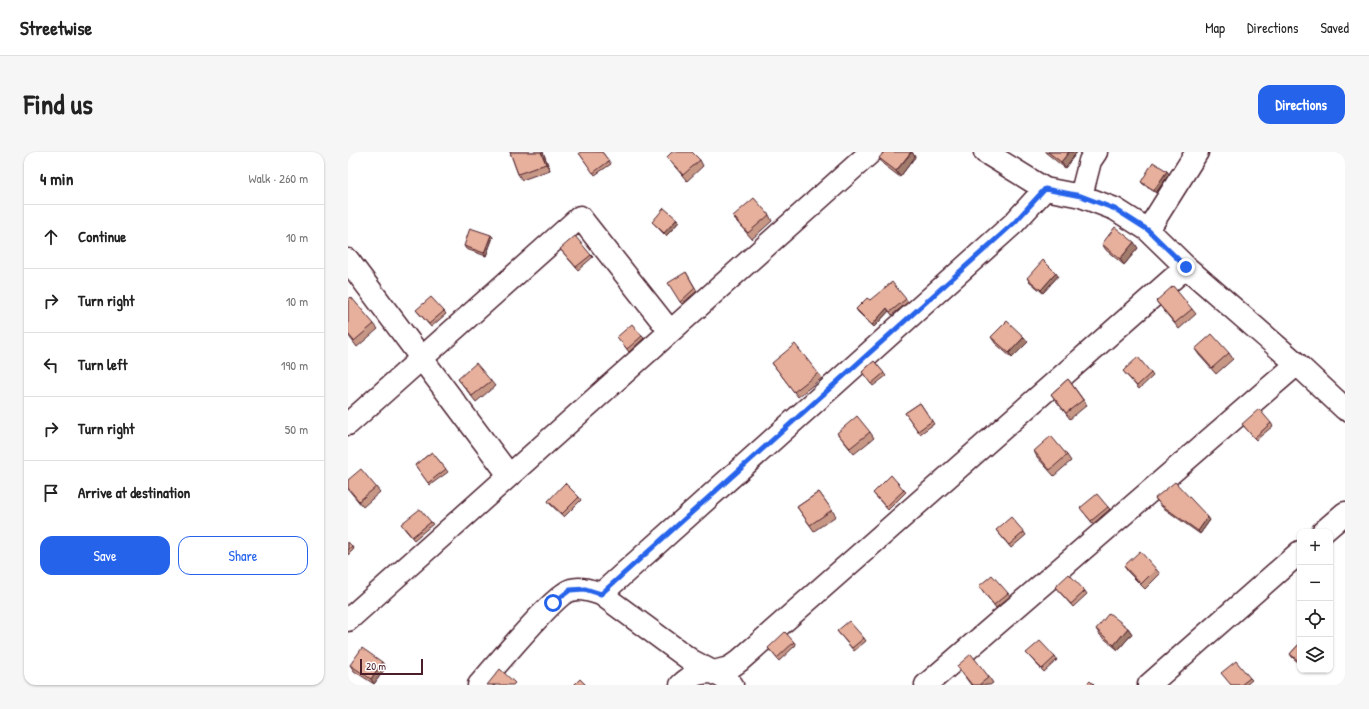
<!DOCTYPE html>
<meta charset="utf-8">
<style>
:root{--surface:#fff;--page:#f6f6f6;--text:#222;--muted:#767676;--line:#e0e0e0;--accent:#2563eb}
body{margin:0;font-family:"Patrick Hand",sans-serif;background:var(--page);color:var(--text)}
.controls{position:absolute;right:12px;bottom:12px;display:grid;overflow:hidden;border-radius:8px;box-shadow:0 1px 3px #0004}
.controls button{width:36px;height:36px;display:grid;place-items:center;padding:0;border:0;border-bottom:1px solid var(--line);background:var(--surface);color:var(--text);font:20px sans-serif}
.scale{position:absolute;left:12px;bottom:10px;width:63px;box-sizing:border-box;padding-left:4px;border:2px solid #4a1f2b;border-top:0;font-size:11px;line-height:14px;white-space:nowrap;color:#4a1f2b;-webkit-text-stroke:3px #fff;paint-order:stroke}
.stop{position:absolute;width:12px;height:12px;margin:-9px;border:3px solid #2563eb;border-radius:50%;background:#fff}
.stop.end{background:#2563eb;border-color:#fff;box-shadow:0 1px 4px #0008}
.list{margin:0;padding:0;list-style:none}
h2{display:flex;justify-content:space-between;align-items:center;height:52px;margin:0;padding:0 16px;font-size:17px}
h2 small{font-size:13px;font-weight:400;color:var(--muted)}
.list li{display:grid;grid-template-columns:26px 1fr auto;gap:12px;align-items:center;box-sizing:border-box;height:64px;padding:0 16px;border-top:1px solid var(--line)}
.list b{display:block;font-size:15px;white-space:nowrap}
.list em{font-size:13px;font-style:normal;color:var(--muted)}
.actions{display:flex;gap:8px;padding:12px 16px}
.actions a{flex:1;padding:9px 0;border:1px solid var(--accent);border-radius:12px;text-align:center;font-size:14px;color:var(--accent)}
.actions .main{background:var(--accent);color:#fff}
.icon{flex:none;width:22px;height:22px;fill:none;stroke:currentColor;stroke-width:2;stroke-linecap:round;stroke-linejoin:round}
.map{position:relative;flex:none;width:997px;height:533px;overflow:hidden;border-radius:12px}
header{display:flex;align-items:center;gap:24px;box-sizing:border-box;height:56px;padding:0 20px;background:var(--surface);border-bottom:1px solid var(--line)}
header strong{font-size:19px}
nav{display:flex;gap:22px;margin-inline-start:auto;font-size:14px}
.intro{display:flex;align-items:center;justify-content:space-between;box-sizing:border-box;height:96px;padding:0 24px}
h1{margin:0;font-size:28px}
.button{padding:10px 18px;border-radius:12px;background:var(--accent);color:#fff;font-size:14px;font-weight:700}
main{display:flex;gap:24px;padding:0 24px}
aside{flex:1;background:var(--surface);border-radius:12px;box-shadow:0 1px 3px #0004}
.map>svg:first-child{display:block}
</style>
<header>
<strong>Streetwise</strong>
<nav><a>Map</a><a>Directions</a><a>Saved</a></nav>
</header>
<div class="intro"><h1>Find us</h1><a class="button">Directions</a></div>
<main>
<aside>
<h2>4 min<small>Walk · 260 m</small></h2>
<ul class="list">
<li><svg class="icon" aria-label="ahead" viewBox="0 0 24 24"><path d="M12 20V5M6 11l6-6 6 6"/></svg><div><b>Continue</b></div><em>10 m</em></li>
<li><svg class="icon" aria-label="right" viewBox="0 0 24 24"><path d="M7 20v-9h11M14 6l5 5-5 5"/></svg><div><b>Turn right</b></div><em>10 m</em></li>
<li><svg class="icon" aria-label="left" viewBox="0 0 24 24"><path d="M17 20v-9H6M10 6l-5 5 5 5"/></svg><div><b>Turn left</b></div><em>190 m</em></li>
<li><svg class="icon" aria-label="right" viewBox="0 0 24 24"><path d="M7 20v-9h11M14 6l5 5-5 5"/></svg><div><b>Turn right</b></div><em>50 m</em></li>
<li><svg class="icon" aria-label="arrive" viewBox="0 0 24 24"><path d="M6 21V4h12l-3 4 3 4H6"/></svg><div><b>Arrive at destination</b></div></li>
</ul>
<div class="actions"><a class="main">Save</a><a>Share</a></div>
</aside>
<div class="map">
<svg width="997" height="533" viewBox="0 0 997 533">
<rect width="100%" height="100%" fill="#fff"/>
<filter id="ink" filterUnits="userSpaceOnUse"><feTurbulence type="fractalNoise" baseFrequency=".025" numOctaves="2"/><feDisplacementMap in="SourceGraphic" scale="8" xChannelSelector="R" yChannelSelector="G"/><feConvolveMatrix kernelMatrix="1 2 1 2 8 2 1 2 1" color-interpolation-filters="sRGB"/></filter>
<g filter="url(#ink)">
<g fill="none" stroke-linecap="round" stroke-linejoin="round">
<defs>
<path id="minor" d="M637 0 697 37 733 44 767 57 800 78 838 115 949 212 997 257
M733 44 742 9 748 0
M800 78 849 0
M0 108 161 323
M0 272 232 65 322 179
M975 380 997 361
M253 442 666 71 697 37
M0 468 523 0
M131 533C145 517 208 441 223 438 233 435 244 439 253 442L344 509 378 527 384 533
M333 533C352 515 357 524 377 517 382 516 387 512 391 509L838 115
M578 533 949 212
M801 533 952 400"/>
</defs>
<use href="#minor" stroke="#4a1f2b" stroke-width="25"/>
<use href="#minor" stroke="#fff" stroke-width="22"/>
</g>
<path fill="#c79786" stroke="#4a1f2b" d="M162 0H195L202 18 174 28 170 22Z
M254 0 263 12 247 23 231 1Z
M564 0 567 5 552 25 535 12 531 6Z
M697 0H729L717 16Z
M319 5 352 8 355 14 339 29 323 10Z
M821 22 808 41 795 32 793 30Z
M421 63 424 69 404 87 389 70 385 64Z
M304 70H331L318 84Z
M145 85 138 104 118 97 116 94Z
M754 92 790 96 776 113 758 98Z
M212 97 243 103 245 105 230 118Z
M338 120 349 139 334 152 332 150Z
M710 124 695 141 681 129 679 126Z
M558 147 560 150 544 163 541 159 526 175 510 160 508 157 522 148Z
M0 148 26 172 30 177 9 195 0 183Z
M808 149 844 157 848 162 831 177Z
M68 158 96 159 98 162 83 175Z
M294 184 296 186 281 200 271 187Z
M643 185 680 190 664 206 647 191Z
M847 197 881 201 885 207 868 222 851 203Z
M526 209 538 224 525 234 514 220Z
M424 211 470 221 474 226 450 245Z
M775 219 803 221 805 224 791 237Z
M110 227 143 229 147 234 128 250Z
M720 227 739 253 722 267 703 242Z
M572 251 586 272 572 282 557 261Z
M923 271 925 274 908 288 894 272Z
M522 280 526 286 506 302 489 281Z
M686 299 719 303 723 309 706 324 689 305Z
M84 300 100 320 82 333 67 313Z
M0 328 28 335 32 340 15 355 0 337Z
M556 338 558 340 540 358 525 341Z
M471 340 488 364 466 379 449 355Z
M231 345 233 348 216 365 202 352 200 349Z
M807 346 862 368 852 382 814 355Z
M760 355 762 357 745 372 734 358Z
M83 370 85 372 66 388 55 375Z
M648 378 676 380 678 383 663 396Z
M0 390 6 397 0 403Z
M776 414 808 417 812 422 797 437 780 420Z
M631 434 660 441 662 444 648 456Z
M707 435 737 439 739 442 725 455Z
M780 476 784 482 770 498 752 483 748 477Z
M489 479 516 486 518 489 506 499Z
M446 490 448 493 431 509 420 496Z
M952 491V512L944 505 942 502Z
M678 501 707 505 709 508 696 520Z
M34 510 38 515 26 532 6 519 2 513Z
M609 514 641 525 645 531 642 533H623Z
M902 526 904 528 898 533H883Z"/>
<path fill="#a27b6d" stroke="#4a1f2b" d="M193 0H195L202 18 198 12Z
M564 0 567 5 552 25 548 19Z
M721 0H729L717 16 713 10Z
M819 19 821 22 808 41 806 38Z
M329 67 331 70 318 84 316 81Z
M143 83 145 85 138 104 136 101Z
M786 90 790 96 776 113 772 107Z
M708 121 710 124 695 141 693 138Z
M539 156 541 159 526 175 524 173Z
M676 185 680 190 664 206 661 201Z
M860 365 862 368 852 382 850 379Z
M780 476 784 482 770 498 766 493Z
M34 510 38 515 26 532 23 527Z"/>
<path fill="#e7b09c" stroke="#4a1f2b" d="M162 0H193L198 12 170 22Z
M233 0H254L261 9 245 21 231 1Z
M324 0H344L352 8 335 23 319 5Z
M536 0H563L548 19 531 6Z
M700 0H721L713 10Z
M805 10 819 19 806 38 793 30Z
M406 46 421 63 400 81 385 64Z
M316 56 329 67 316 81 304 70Z
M767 75 786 90 772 107 754 92Z
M122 76 143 83 136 101 116 94Z
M227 84 243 103 228 115 212 97Z
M695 108 708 121 693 138 679 126Z
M338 120 347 136 332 150 320 131Z
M544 130 558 147 542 160 539 156 524 173 508 157 519 146 522 148Z
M825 134 844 157 827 171 808 149Z
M3 145 26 172 6 189 0 182V148Z
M83 145 96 159 81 172 68 158Z
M659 169 676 185 661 201 643 185Z
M284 172 294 184 279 197 269 185Z
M864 182 881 201 864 216 847 197Z
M447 192 470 221 446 240 424 211Z
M790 205 803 221 789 234 775 219Z
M526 209 536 221 523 232 514 220Z
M128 211 143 229 124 244 110 227Z
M720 227 735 248 718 261 703 242Z
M572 251 584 269 570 279 557 261Z
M911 257 923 271 906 286 894 272Z
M509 264 522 280 502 296 489 281Z
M703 284 719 303 702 318 686 299Z
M84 300 98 317 80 331 67 313Z
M13 317 28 335 11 349 0 336V328Z
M543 323 556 338 538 355 525 341Z
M827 330 860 365 850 379 812 352 807 346Z
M217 331 231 345 214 362 200 349Z
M471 340 484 358 462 373 449 355Z
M749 342 760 355 743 369 732 356Z
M72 357 83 370 64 385 53 372Z
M663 365 676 380 661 393 648 378Z
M0 390 4 394 0 398Z
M792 399 808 417 793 432 776 414Z
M721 422 737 439 723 452 707 435Z
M644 423 660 441 646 453 631 434Z
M761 461 780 476 766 493 748 477Z
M501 469 516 486 504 496 489 479Z
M437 480 446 490 429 506 420 496Z
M692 489 707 505 694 517 678 501Z
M952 491V510L942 502Z
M14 496 34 510 23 527 2 513Z
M623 502 641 525 631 533H624L609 514Z
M888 509 902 526 893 533H883L873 521Z
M152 517 167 531 165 533H139Z
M232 527 238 533H226Z
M742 529 746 533H738Z"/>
</g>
<g fill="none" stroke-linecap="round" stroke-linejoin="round" filter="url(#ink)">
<path stroke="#2563eb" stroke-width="5" d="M205 451 222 438 237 437 253 442 666 71 697 37 733 44 767 57 800 78 838 115"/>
</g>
</svg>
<div class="controls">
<button>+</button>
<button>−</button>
<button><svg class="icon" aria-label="locate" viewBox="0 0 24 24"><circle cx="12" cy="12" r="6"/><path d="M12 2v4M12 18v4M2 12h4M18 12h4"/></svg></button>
<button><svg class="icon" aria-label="layers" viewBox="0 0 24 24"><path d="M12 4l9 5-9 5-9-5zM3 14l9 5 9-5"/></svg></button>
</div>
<div class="scale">20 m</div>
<div class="stop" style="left:205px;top:451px"></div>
<div class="stop end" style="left:838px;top:115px"></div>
</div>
</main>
